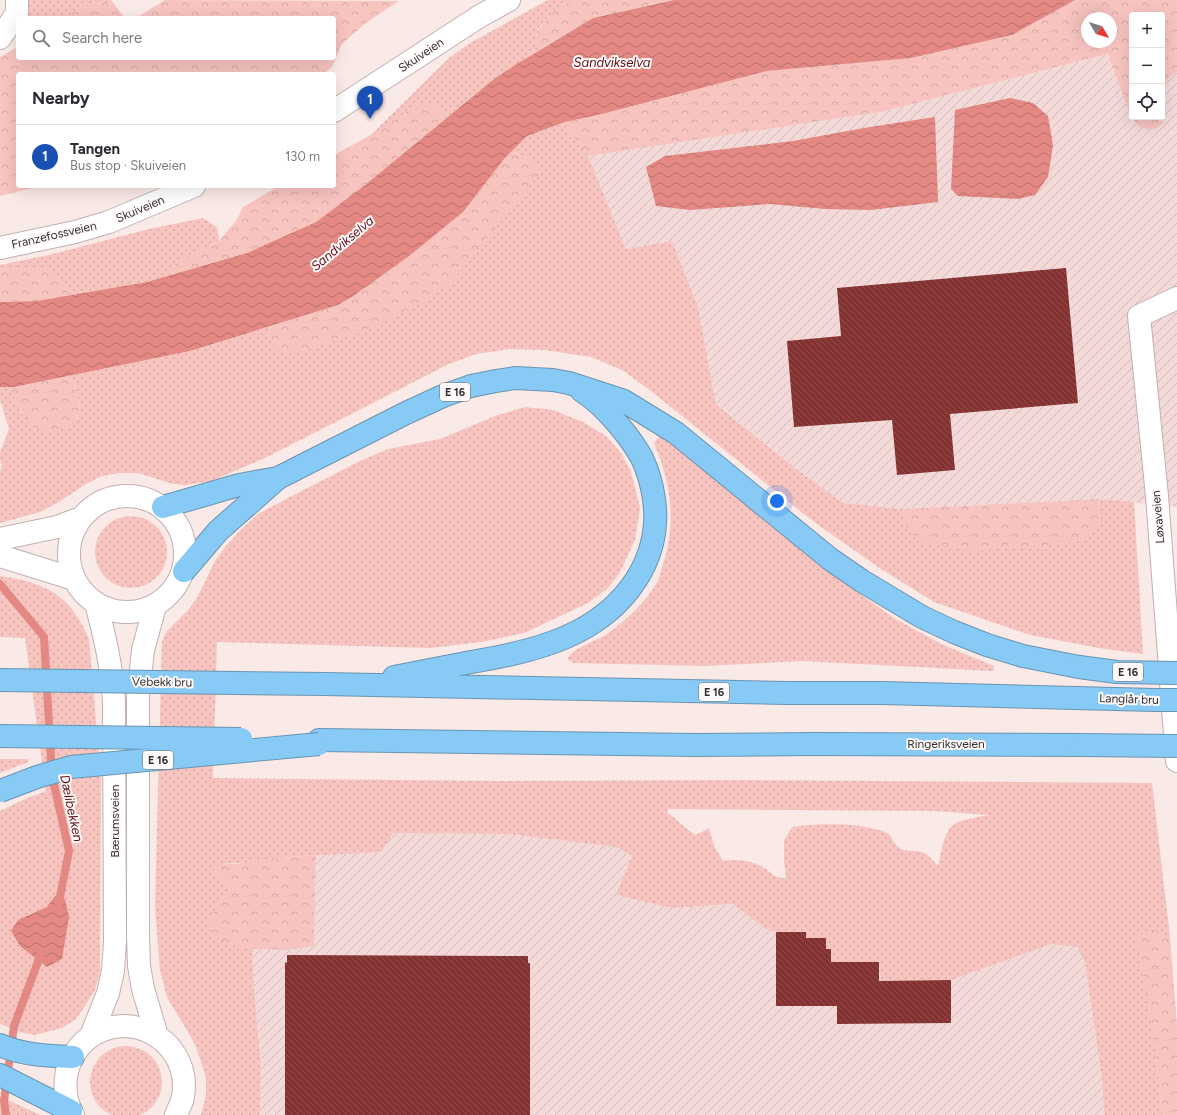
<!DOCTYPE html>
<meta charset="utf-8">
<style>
:root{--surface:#fff;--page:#f2f2f3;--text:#2b2b33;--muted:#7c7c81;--line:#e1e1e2;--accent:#1870a0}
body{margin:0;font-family:Figtree,sans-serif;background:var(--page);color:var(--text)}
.controls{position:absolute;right:12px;top:12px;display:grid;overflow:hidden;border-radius:4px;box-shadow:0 4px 16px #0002}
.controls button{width:36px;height:36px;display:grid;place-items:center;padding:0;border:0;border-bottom:1px solid var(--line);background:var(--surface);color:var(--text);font:20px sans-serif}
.compass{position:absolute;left:1081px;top:12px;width:36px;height:36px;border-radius:50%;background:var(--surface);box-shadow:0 4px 16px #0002;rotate:128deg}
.you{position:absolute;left:777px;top:501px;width:14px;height:14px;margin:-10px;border:3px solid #fff;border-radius:50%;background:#1a73e8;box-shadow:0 0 0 6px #1a73e833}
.badge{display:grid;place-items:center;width:26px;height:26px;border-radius:50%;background:var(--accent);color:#fff;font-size:13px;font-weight:700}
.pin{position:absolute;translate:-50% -33px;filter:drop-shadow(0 1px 2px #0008)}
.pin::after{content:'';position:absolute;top:21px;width:14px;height:12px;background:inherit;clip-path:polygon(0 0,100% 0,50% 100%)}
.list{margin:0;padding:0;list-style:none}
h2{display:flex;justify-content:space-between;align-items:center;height:52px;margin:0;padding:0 16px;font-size:17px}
h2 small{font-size:13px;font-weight:400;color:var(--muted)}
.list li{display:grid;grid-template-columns:26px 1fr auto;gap:12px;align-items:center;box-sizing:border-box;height:64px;padding:0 16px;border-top:1px solid var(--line)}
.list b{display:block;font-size:15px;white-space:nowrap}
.list p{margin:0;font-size:13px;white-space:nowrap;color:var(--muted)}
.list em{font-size:13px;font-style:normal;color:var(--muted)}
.icon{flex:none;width:22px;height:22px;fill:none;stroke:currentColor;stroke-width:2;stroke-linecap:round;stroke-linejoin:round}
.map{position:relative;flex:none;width:1177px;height:1115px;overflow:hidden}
.search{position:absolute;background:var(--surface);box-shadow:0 4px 16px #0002;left:16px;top:16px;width:320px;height:44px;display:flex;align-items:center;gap:10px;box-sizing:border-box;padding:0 14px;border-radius:4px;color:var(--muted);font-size:15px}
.panel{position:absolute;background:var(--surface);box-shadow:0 4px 16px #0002;left:16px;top:72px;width:320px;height:116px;border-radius:4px}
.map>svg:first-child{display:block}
</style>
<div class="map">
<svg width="1177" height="1115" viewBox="0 0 1177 1115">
<defs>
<pattern id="industrial-furrows" width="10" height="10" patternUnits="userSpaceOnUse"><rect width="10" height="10" fill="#f3dad9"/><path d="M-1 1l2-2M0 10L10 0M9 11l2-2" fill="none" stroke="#d1bbbb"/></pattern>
<pattern id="grass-dots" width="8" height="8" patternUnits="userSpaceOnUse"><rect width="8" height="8" fill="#f7c4c0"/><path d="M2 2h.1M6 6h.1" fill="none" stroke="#d4a9a5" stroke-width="1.8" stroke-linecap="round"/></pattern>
<pattern id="forest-crowns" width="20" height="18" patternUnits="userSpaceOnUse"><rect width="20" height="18" fill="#f7c4c0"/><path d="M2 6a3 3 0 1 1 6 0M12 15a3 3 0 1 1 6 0" fill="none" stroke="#d4a9a5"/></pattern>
<pattern id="water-waves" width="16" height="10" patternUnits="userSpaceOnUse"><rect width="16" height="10" fill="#e38883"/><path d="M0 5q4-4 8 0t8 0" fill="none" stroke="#b9706c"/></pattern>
<pattern id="building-back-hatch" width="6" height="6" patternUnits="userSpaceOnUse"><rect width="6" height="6" fill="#843231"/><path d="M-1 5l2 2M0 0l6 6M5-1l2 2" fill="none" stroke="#904f4e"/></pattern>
</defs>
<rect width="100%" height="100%" fill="#f9e9e7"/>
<path fill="url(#industrial-furrows)" d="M1109 54 1128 108 1136 124 1163 123 1162 99 1168 78 1177 72V507L1098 499 902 509 843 503 791 465 716 403 698 307 672 241 626 249 588 156 881 112Z
M393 833 508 834 617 847 632 856 617 895 672 908 733 904 764 928 806 932V938H826L831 949 879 962 881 981 951 980 1052 944 1077 947 1085 963 1102 1078 1104 1115H260L261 1064 254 992 253 948 284 950 314 946 316 855H322Z"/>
<path fill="url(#grass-dots)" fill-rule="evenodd" d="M26 0H111L114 4 95 2 77 9 66 18H20Z
M548 0H575L557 8 537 30 534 53 494 79 445 119 439 105 371 135 449 58 470 43Z
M565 122 571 134 588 156 626 249 672 241 698 307 716 404 791 465 843 503 902 509 907 530 1013 547 1052 545 1086 539 1100 525 1098 499 1134 502 1143 654 1099 648 1030 635 934 602 881 569 814 522 651 391 622 370 591 357 544 350 509 349 476 354 449 364 267 457 212 481 185 485 173 484 138 473H119L102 476 86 484 59 502 40 512 0 523V471L2 466 0 459V453L9 429 0 400V387H9L22 414 77 419 80 406 72 375 190 351 267 327 269 340 484 243 499 223 533 159 511 152 527 136Z
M203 218 217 227 219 241 176 262 170 276 147 282 69 296 66 285 18 268 0 270V265L49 255 149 229Z
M525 407 553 410 583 422 606 436 621 453 631 472 640 508 635 540 619 574 607 589 588 603 524 633 481 642 430 648 217 642 213 778 496 781 745 780 1152 783 1170 937 1151 928 1156 1056 1162 1115H1104L1102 1078 1085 963 1077 947 1052 944 951 980 881 981 879 962H831V950L826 949V938H806V932H776L764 928 733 904 672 908 616 895 632 856 617 847 508 834 393 833 381 852C351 854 321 854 292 857 269 859 245 864 222 863L214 870 231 889 218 904 241 948H253L254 992 261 1064 260 1115H201L206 1095V1077L195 1044 167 997 160 970 155 906 162 641 167 631 189 609 197 598 215 561 226 546 239 532 258 514 288 498 360 461 388 449 440 439 495 416ZM667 809 934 811 989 815C980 817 970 818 961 821 942 827 943 850 938 866 934 862 928 854 922 852 915 850 907 852 901 849 892 844 893 836 887 833 864 822 817 823 792 827L784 840V861L786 878C773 879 771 871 761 866 749 860 736 859 723 861L714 846 709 828 696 835C685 829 678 820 668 813Z
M659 437H665L837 578 894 618 941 644 994 666 993 671 803 661 705 666 574 663 567 659C575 646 597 642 610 632 627 619 645 603 656 584 660 578 661 570 663 564 677 522 671 483 654 443Z
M95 552a36 36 0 1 1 72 0a36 36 0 1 1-72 0Z
M0 576C46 583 70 594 89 639L101 781 100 971 95 990 83 1009 76 1019 62 1028 35 1035 20 1032 0 1024V811L25 799 46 791 25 638 0 637Z
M0 759H28V762L0 773Z
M90 1082a36 36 0 1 1 72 0a36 36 0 1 1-72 0Z
M0 1096 40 1115H0Z"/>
<path fill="url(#forest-crowns)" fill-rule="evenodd" d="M165 0 399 1 367 22 342 44 332 67 323 74H18V186H41L0 196V57L18 47V58H334V18H136Z
M575 0H674L593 18 534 53 537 31 557 8Z
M1075 0H1177V72L1168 78 1162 99 1163 123 1155 129C1143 129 1138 129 1132 117H1162V15H1132V117L1128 109 1108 54 881 112 588 156 571 134 565 122 598 115 767 71 911 58 1012 35ZM1087 18H1111V42H1087Z
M95 2 114 4 125 18H66L77 9Z
M417 105H439L445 119 365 185 316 222 247 253 170 276 176 262 219 241 236 221 243 207 279 186H334V155L371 135Z
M511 152 533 159 541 172 452 282 421 304 362 332 295 354 279 352 269 340 267 327 338 305 352 297 409 256Z
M18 268 47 269 66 285 69 296 37 301 0 302V270Z
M72 375 80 406 75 423C70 425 65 428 61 429 31 439 19 408 9 387H14Z
M1098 499 1100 525 1086 539 1052 545 970 551 920 541 907 530 902 509Z
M316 855 314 946 284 950 241 948 224 943 214 935 207 926 218 904 231 889 214 870 222 863 235 864 251 861Z
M1151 928 1170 937 1177 1025V1115H1162L1156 1056 1136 937Z"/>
<path fill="url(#water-waves)" d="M674 0H1075L1012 35 911 58 767 71 598 115 565 122 527 136 504 159 463 212 409 256 352 297 338 305 190 351 14 387H0V302L37 301 147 282 247 253 316 222 365 185 494 79 515 65 593 18Z
M1010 98 1033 103 1048 116 1053 145 1048 177 1035 195 1018 199 958 196 951 189 955 110Z
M935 117 938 202 871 210 825 209 770 204 690 210 656 206 646 167 665 156 793 141 864 128Z
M55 896 65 899 69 917 62 959 47 967 20 946 11 931 18 920 47 907Z"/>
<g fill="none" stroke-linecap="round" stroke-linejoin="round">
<path stroke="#e38883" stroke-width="8" d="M0 584 44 637 52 776 69 851 58 907
M6 1115 4 1101 14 1026 42 951"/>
</g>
<path fill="url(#building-back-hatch)" d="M1066 268 1078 403 950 414 955 470 897 475 892 420 794 427 787 341 841 336 837 288Z
M776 932H806V938H826V949H831V962H879V981L951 980V1023L837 1024V1006H776Z
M287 955 528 956V963H530V1115H285V962L287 963Z"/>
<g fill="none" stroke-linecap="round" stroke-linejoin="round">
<defs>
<path id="minor" d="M0 38 17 13V0
M1177 298 1139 316 1157 496 1177 761"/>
<path id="secondary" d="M334 111 480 16 509 0
M0 248 75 232 109 222 194 186
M69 554a58 58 0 1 1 116 0a58 58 0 1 1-116 0Z
M0 539 57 527 81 518
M0 556 74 579
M155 606 143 650 138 697V936L139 966 143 989 157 1036
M91 1036 108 993 113 971 115 942 114 702C112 667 105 638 96 603
M73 1115C65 1101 64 1086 67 1071 70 1059 77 1048 86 1040 131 1003 196 1045 182 1101 180 1106 178 1110 176 1115"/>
<path id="motorway" d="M163 507 239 485 278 478
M184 571 218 531 278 478 406 413 443 396 471 386 496 381 515 378 553 380 569 383 624 401 676 433 830 559 862 581 922 617 954 632 987 645 1023 656 1079 667
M394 677C419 672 445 667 471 662 534 651 599 637 636 580 652 555 658 527 654 499 652 485 648 471 642 458 629 435 604 405 582 391
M324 684 786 693H882L1155 700
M319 740 696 745 812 744 1081 745
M0 1045C23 1055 48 1056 73 1057
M0 1075 71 1111"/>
</defs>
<use href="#minor" stroke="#c0b0af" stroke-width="24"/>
<use href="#secondary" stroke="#c0b0af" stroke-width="24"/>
<use href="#motorway" stroke="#6b94b0" stroke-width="24"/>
<use href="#minor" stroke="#fff" stroke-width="22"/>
<use href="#secondary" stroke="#fff" stroke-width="22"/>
<use href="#motorway" stroke="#88caf6" stroke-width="22"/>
<defs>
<path id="motorway-bridge" d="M1079 667 1117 672 1177 673
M0 680 324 684
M1155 700H1177
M0 736 241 739
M1081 745 1177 746
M0 791 37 777 71 767 319 744"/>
</defs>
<use href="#motorway-bridge" stroke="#6b94b0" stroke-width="24" stroke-linecap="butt"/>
<use href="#motorway-bridge" stroke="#88caf6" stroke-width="22"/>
</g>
<g text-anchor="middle" stroke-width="4" stroke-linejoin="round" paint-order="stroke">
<g fill="#fdf9f9" stroke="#716c6c" stroke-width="1">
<rect x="440" y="383" width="30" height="18" rx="3"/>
<rect x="1113" y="663" width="30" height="18" rx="3"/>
<rect x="699" y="683" width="30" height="18" rx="3"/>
<rect x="143" y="751" width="30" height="18" rx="3"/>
</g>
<g font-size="11" font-weight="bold" fill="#352f2f">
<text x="455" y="396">E 16</text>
<text x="1128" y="676">E 16</text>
<text x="714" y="696">E 16</text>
<text x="158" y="764">E 16</text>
</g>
<g font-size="12" fill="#352f2f" stroke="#fdf9f9">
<text transform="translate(421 55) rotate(-34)" y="4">Skuiveien</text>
<text transform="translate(140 209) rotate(-23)" y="4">Skuiveien</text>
<text transform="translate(54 235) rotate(-13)" y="4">Franzefossveien</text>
<text transform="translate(1158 517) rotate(-95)" y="4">Løxaveien</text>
<text transform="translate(162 682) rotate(1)" y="4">Vebekk bru</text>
<text transform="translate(1129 699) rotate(2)" y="4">Langlår bru</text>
<text x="946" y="748">Ringeriksveien</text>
<text transform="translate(115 821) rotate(-90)" y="4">Bærumsveien</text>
</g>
<g font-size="13" font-style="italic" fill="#5f0d13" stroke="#fdf9f9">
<text x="612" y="67">Sandvikselva</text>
<text transform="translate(342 243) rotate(-40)" y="5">Sandvikselva</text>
<text transform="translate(72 808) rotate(78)" y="5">Dælibekken</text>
</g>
</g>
</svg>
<div class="controls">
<button>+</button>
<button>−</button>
<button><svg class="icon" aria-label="locate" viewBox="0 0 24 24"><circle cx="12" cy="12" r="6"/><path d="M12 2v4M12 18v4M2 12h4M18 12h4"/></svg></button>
</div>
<svg class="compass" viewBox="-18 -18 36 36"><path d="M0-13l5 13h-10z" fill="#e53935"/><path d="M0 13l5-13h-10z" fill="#7c7c81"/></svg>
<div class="you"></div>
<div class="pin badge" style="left:370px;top:119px;background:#1a4fb4">1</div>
<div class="search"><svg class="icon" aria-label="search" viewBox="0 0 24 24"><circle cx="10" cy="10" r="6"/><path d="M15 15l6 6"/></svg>Search here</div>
<section class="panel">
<h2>Nearby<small></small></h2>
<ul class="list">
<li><span class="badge" style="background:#1a4fb4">1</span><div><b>Tangen</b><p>Bus stop · Skuiveien</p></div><em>130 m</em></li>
</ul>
</section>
</div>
